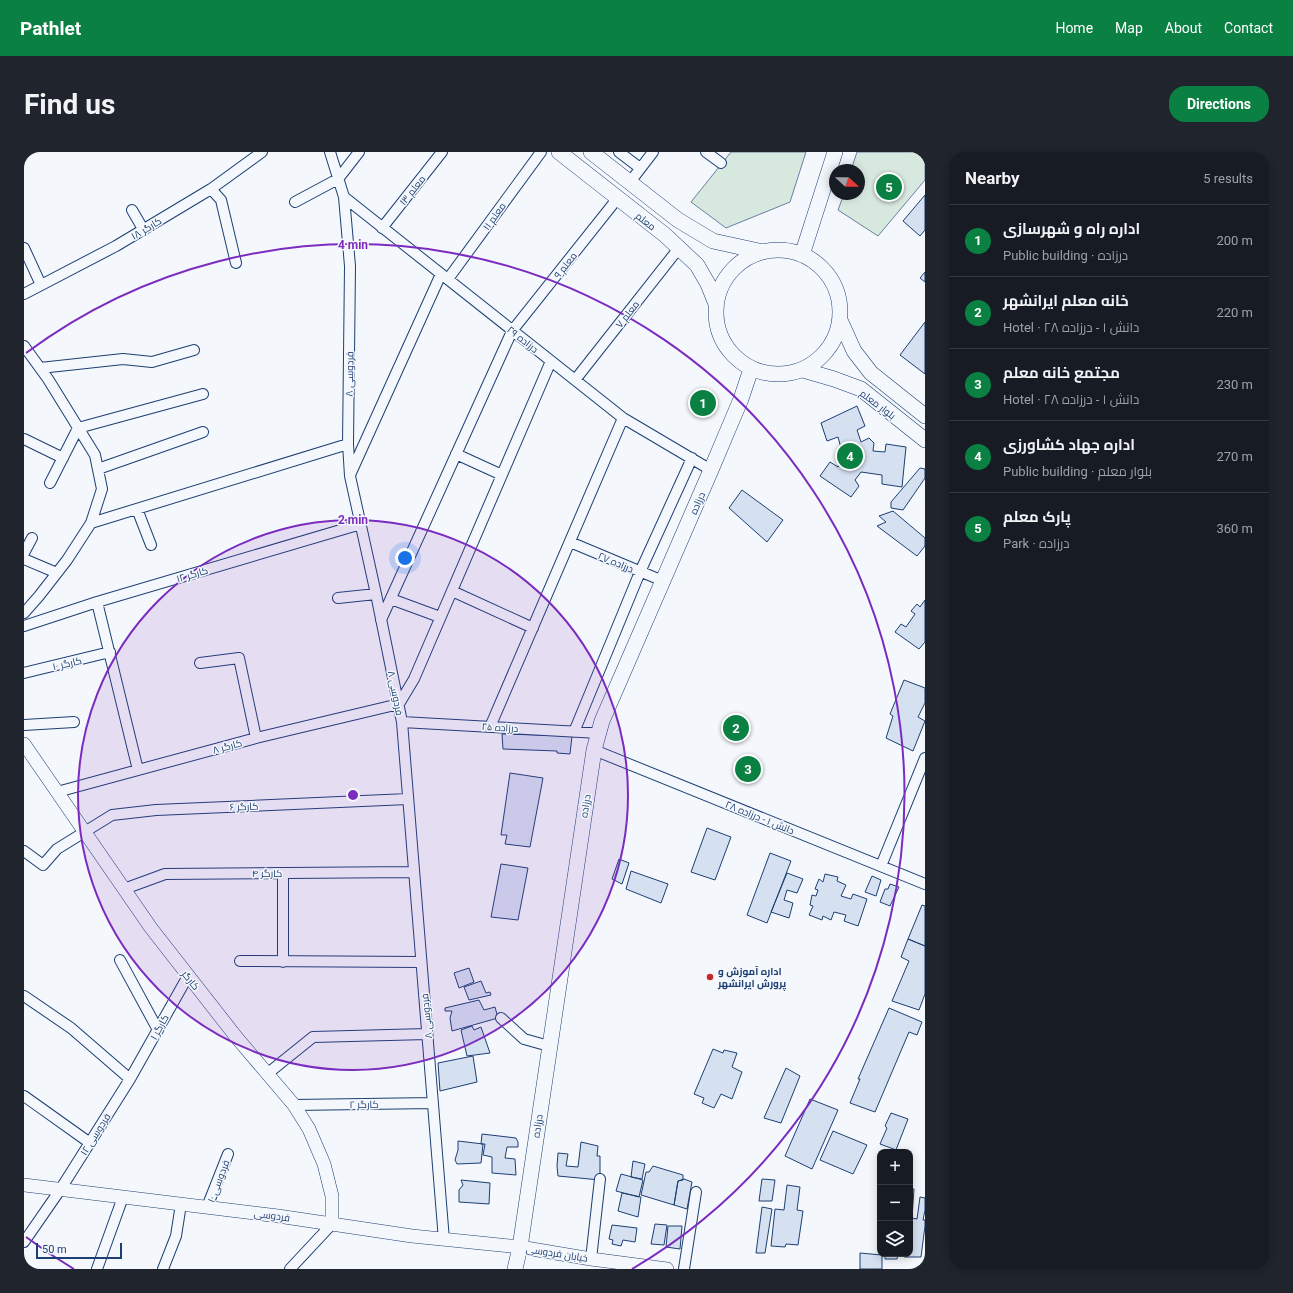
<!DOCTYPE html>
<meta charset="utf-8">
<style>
:root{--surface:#171b24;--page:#20242c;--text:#f1f3f6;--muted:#9ea1a6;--line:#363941;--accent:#0b8043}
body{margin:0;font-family:Roboto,Cairo,sans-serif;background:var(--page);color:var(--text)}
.controls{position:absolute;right:12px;bottom:12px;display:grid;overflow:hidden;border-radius:8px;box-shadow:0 2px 10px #0003}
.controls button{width:36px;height:36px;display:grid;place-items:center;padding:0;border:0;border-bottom:1px solid var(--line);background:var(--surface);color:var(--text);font:20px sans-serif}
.compass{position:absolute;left:805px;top:12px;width:36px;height:36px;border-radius:50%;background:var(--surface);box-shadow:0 2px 10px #0003;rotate:111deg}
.scale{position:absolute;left:12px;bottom:10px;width:86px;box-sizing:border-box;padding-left:4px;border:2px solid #1d3f73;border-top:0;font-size:11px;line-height:14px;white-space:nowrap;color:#1d3f73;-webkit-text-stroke:3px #f4f7fb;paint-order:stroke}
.you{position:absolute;left:381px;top:406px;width:14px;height:14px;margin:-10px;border:3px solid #fff;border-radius:50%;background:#1a73e8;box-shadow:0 0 0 6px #1a73e833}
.badge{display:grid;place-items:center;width:26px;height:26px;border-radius:50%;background:var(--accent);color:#fff;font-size:13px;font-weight:700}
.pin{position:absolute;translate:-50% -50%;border:2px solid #fff;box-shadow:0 1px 4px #0006}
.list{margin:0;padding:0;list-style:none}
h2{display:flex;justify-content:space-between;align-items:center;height:52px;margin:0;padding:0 16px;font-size:17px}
h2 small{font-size:13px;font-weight:400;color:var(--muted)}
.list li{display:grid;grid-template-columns:26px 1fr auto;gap:12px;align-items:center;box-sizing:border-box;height:72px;padding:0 16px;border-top:1px solid var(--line)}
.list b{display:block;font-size:15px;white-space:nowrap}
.list p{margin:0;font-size:13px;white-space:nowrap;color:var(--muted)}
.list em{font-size:13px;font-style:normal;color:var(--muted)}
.icon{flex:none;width:22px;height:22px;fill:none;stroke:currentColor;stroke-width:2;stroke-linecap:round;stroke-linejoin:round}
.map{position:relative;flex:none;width:901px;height:1117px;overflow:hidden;border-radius:16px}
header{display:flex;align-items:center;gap:24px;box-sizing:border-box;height:56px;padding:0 20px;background:var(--accent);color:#fff}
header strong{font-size:19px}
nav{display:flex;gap:22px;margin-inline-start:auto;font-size:14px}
.intro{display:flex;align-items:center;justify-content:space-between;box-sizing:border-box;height:96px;padding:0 24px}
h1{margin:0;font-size:28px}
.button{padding:10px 18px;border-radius:16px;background:var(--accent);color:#fff;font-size:14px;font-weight:700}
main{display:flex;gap:24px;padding:0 24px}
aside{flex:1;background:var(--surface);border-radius:16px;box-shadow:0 2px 10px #0003}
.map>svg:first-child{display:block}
</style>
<header>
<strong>Pathlet</strong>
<nav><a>Home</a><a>Map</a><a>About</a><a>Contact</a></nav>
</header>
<div class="intro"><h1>Find us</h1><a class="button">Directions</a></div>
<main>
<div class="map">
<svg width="901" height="1117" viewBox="0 0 901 1117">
<rect width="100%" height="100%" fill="#f4f7fb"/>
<path fill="#d7e8df" stroke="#687fa3" d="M707 0H782L766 50 702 76 667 50Z
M833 0H901V28L854 84 814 58 820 42H835V18H827Z"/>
<path fill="#d5e0f0" stroke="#1d3f73" d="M901 43V78L896 84 879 69Z
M901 120V130L896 126Z
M901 170V222L876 203Z
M833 254 841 274 833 278 837 290 845 286 850 291 849 299 861 300 862 292 882 295 878 335 858 332V323L837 320 831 328 835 334 827 345 796 324 806 310 814 315 820 307 814 285 803 289 797 271Z
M896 316 901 317V326L879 358 867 356V350Z
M718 338 759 368 743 390 705 356Z
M869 359 901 386V394L893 404 853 374 862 370 855 364Z
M901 448V490L895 497 871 480 877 472 882 475 891 462 887 459 893 452 896 455Z
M880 528 901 536V551L894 565 901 569 889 599 862 586 869 564 866 562Z
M478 582 548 584 546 602 533 601V599L479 597Z
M486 621 519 626 506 695 481 692 483 683H477Z
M683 676 707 685 691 728 667 720Z
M746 701 767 709 743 771 723 763Z
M595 707 605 711 598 732 588 727Z
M477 712 504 716 494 768 467 765Z
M607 719 644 732 637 751 602 737Z
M763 721 779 727 773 741 763 738 760 748 769 751 765 766 747 760Z
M801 722 814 725 813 729 822 733 817 744 827 747 829 742 843 747 834 774 820 769 822 763 810 760 807 768 799 764 798 768 785 763 789 754 786 753 788 743 792 744 794 738 791 737 795 727 799 730Z
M848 724 857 728 852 744 841 740Z
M866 732 875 735 866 754 856 750 861 737H864Z
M898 753 901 754V794L884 787Z
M884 787 901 794V842L895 858 868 849 885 809 877 805Z
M445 816 450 830 435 836 430 821Z
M457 829 462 841 466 840 467 843 445 848 440 835Z
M455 848 460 858 471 855 474 866 428 879 426 866 428 859H421V856Z
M865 856 898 870 893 883 885 880 851 960 826 951 836 927H834Z
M448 874 450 878 457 875 466 901 443 904 437 878Z
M689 897 699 901 700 898 713 901 708 915 718 920 708 947 697 942 690 956 678 951 680 946 670 942Z
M449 904 453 930 416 939 414 911Z
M762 916 776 924 757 971 740 966Z
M786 947 814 958 788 1017 761 1004Z
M867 961 884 967 872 998 856 992 863 976 861 974Z
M809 979 843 993 829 1022 796 1008Z
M458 982 492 986 494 990V995H483L481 1006 491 1007 492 1023 468 1021V1005L459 1003 461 992H457Z
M434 989 459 992 457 1011 433 1012 431 1008 434 998Z
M557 990 574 994 573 1004H576V1028L534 1024 533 1014 534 1001 544 1002 542 1014 554 1015Z
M609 1009 621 1012 618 1027 607 1025Z
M629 1014 659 1023V1028L654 1029 650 1053 617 1043 622 1020H625Z
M597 1022 619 1028 615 1045 592 1039Z
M660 1027 668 1030 663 1057 650 1053 654 1029Z
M738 1027 751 1028 748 1049H735Z
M437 1028 466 1031 465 1052 435 1050V1038L439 1033Z
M763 1033 776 1035 773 1058 779 1059 774 1093 762 1092 761 1095 747 1094 751 1057 760 1058Z
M886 1037H890L888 1066 893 1067 896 1045 901 1046V1058L899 1068H901V1074L897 1105H880L881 1102H886Z
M598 1041 617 1045 614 1065 594 1059Z
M738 1055 748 1057 741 1101H732Z
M631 1072 643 1073 640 1093 627 1092Z
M588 1073 613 1076 611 1090 599 1088 597 1094 588 1092 589 1088 585 1087Z
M644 1074H658L656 1097 642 1095Z
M836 1101 858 1103V1117H836Z
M861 1102H874L873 1107H861Z"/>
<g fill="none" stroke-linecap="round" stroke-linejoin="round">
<defs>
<path id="minor" d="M306 0 320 45 326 114 324 292 326 324 352 442 378 570 420 1088
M595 0 616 16
M682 0 697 11
M606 30 629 0
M187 37 197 48 212 111
M320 45 599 266 687 318
M271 50 314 27 335 0
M108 58 119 77
M358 76 418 0
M0 96 17 133
M424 127 517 0
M0 142 92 94 187 37 238 0
M0 194 24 227 71 303 78 337 67 371 43 408 15 444 0 461
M16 216 99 207 128 210 170 198
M551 228 655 96
M0 287 39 306
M432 302 478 323
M74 317 179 280
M326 323 417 122
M26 331 54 276 179 242
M113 357 127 393
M67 371 324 292
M546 390 639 429
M0 401 8 386
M0 407 33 421
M428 439 509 476
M314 446 352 442
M367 447 416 465
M73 450 114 618
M357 468 488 179 593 47
M0 474 73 450 337 372
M176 511 215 506 232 586
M0 521 86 500
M378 570 575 581
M0 573 50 570
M466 575 599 266
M550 580 616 420 668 306
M570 598 901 732
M33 640 232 586 375 552 390 527 527 209
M0 699 19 713 33 697 88 663 132 658 384 647
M857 714 901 606
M259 721V810
M100 737 141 722 390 720
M96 808 134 878
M216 809 397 810
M0 844 47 876 106 927
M477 866 500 887 525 894
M243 922 289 885 403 882
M0 944 66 991
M270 953 409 951
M183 1055 204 1002
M0 1090 36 1038 106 927 164 824
M567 1107 576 1027
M73 1117 99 1045
M139 1117 152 1084 157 1052
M266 1117 308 1072
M660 1117 672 1040"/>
<path id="tertiary" d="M0 592 127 776 213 886 270 953 285 977 300 1012 308 1044V1072
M0 1033 254 1064 388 1084 496 1095 567 1107 643 1117"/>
<path id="secondary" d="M535 0 641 83 673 113 684 132 692 152
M567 0 654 68 689 89 739 100
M692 160a62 62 0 1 1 124 0a62 62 0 1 1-124 0Z
M778 103 811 0
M816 168 830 199 847 221 901 264
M779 218 810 227 837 237 901 288
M491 1117 496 1095 570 598 578 569 687 318 717 247 727 217"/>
</defs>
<use href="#minor" stroke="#1d3f73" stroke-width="12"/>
<use href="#tertiary" stroke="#1d3f73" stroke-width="14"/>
<use href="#secondary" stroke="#1d3f73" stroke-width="16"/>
<use href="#minor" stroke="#f4f7fb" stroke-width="10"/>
<use href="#tertiary" stroke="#f4f7fb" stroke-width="13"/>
<use href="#secondary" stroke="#f4f7fb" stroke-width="15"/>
</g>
<circle cx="329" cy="643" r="275" fill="#7b2cbf" fill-opacity=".12"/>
<g fill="none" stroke="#7b2cbf" stroke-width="2">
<circle cx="329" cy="643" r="275"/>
<path d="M50 1117A550 550 0 0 1 2 1085M2 201A550 550 0 1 1 608 1117"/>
</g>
<circle fill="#c62828" stroke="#f4f7fb" stroke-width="1.5" cx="686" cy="825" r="4"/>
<g text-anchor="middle" stroke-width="3" stroke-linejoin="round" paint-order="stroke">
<g font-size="10" fill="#1d3f73" stroke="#f4f7fb">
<text transform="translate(388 38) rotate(-51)" y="4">معلم ۱۳</text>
<text transform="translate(470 64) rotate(-54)" y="4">معلم ۱۱</text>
<text transform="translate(622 69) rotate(38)" y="4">معلم</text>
<text transform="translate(122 76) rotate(-31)" y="4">کارگر ۱۸</text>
<text transform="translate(541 113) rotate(-51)" y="4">معلم ۹</text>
<text transform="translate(603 162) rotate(-52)" y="4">معلم ۷</text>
<text transform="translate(499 187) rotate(38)" y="4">درزاده ۲۹</text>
<text transform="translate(325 222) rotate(-89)" y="4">فردوسی ۸</text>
<text transform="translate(854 252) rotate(37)" y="4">بلوار معلم</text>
<text transform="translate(673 351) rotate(-66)" y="4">درزاده</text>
<text transform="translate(592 410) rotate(23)" y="4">درزاده ۲۷</text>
<text transform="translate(168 422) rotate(-17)" y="4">کارگر ۱۲</text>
<text transform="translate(43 511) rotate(-13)" y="4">کارگر ۱۰</text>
<text transform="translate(372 541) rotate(79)" y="4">فردوسی ۸</text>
<text transform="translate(476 575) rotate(3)" y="4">درزاده ۲۵</text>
<text transform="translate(203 594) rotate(-15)" y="4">کارگر ۸</text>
<text transform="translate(220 654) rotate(-2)" y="4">کارگر ۶</text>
<text transform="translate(561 654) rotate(-81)" y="4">درزاده</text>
<text transform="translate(736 665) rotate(22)" y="4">دانش ۱ - درزاده ۲۸</text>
<text x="243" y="725">کارگر ۴</text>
<text transform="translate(167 828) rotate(52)" y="4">کارگر</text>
<text transform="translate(402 864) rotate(-95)" y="4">فردوسی ۸</text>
<text transform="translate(135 875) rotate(-61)" y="4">کارگر ۱</text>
<text transform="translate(340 952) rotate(-1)" y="4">کارگر ۲</text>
<text transform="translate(513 974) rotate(-82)" y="4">درزاده</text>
<text transform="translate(71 982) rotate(-58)" y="4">فردوسی ۱۲</text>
<text transform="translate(194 1029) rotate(-69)" y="4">فردوسی ۱۰</text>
<text transform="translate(248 1063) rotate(8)" y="4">فردوسی</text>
<text transform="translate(533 1101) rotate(9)" y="4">خیابان فردوسی</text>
</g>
<g font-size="10" font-weight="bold" fill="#1d3f73" stroke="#f4f7fb" text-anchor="start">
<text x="694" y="823">اداره آموزش و<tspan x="694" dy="12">پرورش ایرانشهر</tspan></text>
</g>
</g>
<circle cx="329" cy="643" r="6" fill="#7b2cbf" stroke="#f4f7fb" stroke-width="2"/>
<g font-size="12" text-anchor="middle" font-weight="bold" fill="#7b2cbf" stroke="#f4f7fb" stroke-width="3" stroke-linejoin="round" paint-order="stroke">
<text x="329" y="97">4 min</text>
<text x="329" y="372">2 min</text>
</g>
</svg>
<div class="controls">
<button>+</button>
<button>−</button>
<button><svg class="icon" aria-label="layers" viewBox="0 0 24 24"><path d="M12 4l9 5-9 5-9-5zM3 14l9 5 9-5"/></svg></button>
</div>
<svg class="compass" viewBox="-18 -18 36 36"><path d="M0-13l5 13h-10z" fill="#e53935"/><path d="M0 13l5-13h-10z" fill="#9ea1a6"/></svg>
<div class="scale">50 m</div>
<div class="you"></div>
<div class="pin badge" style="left:679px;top:251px">1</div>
<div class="pin badge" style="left:712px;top:576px">2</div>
<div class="pin badge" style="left:724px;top:617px">3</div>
<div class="pin badge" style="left:826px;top:304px">4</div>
<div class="pin badge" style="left:865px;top:35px">5</div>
</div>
<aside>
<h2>Nearby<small>5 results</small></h2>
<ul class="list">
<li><span class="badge">1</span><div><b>اداره راه و شهرسازی</b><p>Public building · درزاده</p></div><em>200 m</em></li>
<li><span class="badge">2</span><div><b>خانه معلم ایرانشهر</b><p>Hotel · دانش ۱ - درزاده ۲۸</p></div><em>220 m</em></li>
<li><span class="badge">3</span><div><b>مجتمع خانه معلم</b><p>Hotel · دانش ۱ - درزاده ۲۸</p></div><em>230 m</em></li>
<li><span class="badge">4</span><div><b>اداره جهاد کشاورزی</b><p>Public building · بلوار معلم</p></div><em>270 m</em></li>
<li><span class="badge">5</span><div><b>پارک معلم</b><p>Park · درزاده</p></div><em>360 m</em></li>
</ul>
</aside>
</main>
